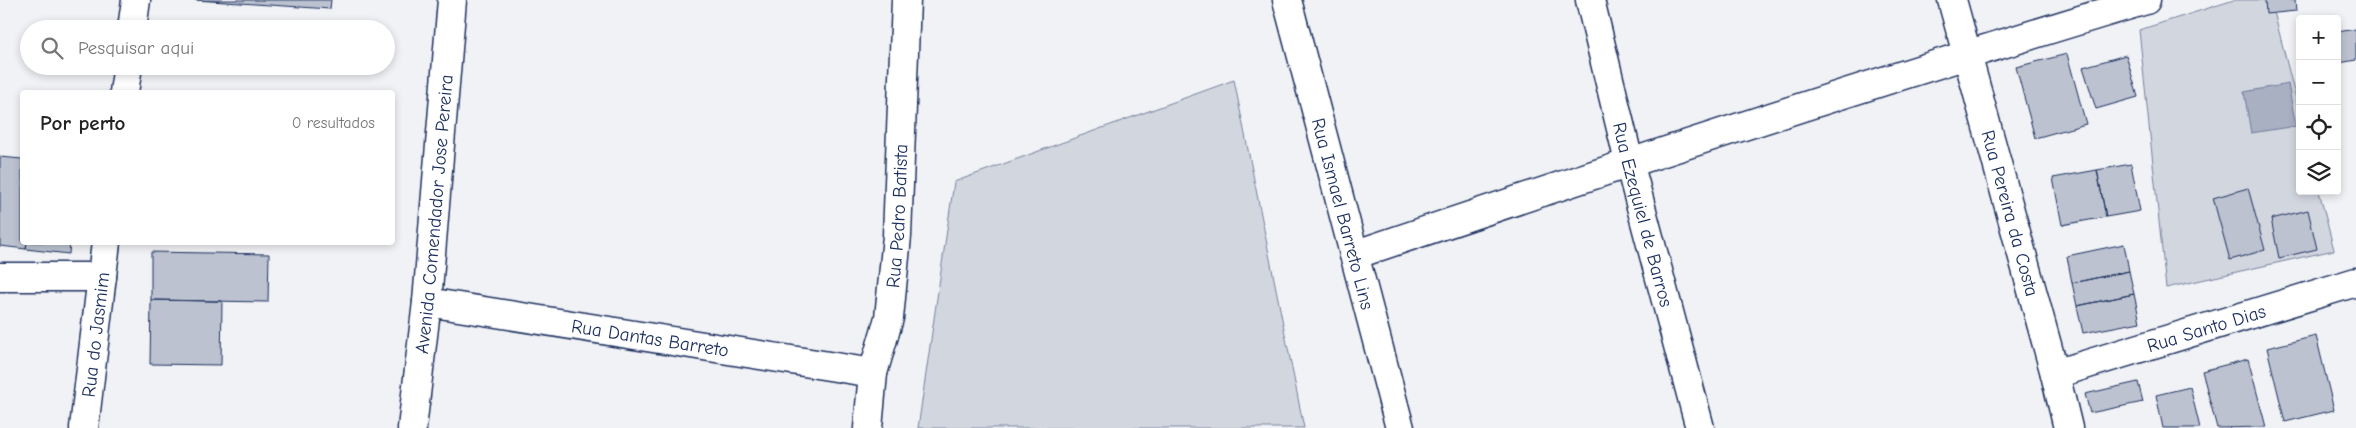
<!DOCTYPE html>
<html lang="pt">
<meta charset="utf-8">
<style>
:root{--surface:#fff;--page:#f6f6f6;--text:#222;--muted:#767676;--line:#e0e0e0}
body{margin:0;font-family:"Comic Neue",sans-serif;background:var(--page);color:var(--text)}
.controls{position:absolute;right:15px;top:15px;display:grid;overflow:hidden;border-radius:5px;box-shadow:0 2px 8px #0003}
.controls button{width:45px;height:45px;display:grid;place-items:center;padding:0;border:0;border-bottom:1px solid var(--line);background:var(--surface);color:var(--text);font:25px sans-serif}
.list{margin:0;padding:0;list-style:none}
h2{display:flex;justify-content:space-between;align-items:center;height:65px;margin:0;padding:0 20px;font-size:21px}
h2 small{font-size:16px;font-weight:400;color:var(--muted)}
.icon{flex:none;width:28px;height:28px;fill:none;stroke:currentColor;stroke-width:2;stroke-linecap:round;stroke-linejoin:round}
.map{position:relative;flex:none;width:2356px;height:428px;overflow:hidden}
.search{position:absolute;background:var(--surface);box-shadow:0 2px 8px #0003;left:20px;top:20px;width:375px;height:55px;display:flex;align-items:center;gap:12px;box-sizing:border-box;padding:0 18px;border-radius:28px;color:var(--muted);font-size:19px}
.panel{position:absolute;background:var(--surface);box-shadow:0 2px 8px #0003;left:20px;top:90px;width:375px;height:155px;border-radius:5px}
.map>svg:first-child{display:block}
</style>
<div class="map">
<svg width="2356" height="428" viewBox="0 0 2356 428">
<rect width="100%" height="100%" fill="#f1f2f5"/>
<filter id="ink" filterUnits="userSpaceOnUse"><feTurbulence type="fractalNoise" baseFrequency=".02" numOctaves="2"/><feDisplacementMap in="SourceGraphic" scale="10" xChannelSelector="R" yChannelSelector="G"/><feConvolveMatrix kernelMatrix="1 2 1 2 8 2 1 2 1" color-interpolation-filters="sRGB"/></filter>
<g filter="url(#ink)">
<path fill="#d2d6df" stroke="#76829e" d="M2234 0H2271L2300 115V191H2319L2334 250 2166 288 2139 30Z
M1234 80 1304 428H918L954 182Z"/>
<path fill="#a8b0c2" stroke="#707c9a" d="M2288 84 2296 126 2251 133 2244 92Z"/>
<path fill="#bcc2d0" stroke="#1b2f5e" d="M195 0H331L330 9Z
M2265 0H2295L2296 11 2266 14Z
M2356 29V60L2339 63 2337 32Z
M2067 54 2086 124 2035 138 2016 67Z
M2126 55 2138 97 2096 109 2083 67Z
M0 157 22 159V242H27L26 249 0 246Z
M2131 164 2140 211 2106 217 2097 170Z
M2097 170 2106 217 2062 225 2053 178Z
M2248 188 2265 250 2230 260 2213 198Z
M2308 210 2317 249 2279 258 2271 219Z
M27 242H70L69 254 26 249Z
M2124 244 2129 271 2072 283 2067 256Z
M151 252 269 254 268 302 151 300Z
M2129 271 2134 294 2077 306 2072 283Z
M2134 294 2140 322 2083 333 2077 306Z
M151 300 222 301 221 365 150 364Z
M2316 336 2334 410 2285 422 2267 348Z
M2248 359 2266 427 2217 428 2202 371Z
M2138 382 2143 402 2090 413 2085 394Z
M2190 387 2200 428H2163L2156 395Z"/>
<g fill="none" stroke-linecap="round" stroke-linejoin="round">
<defs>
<g id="minor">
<path id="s1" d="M1287 0 1400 428"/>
<path id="s2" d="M1590 0 1629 162 1700 428"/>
<path id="s3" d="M1952 0 2055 374 2068 428"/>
<path d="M132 29 136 0"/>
<path d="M124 92 128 66"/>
<path d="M1354 255C1617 166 1880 80 2146 0"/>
<path d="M0 277H102"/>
<path id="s4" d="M427 302 873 373"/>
<path id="s5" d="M2055 374 2356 282"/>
<path id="s6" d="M84 428 106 242"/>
<path id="s7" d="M868 428 873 373 889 318 897 236 906 0"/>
</g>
<g id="tertiary">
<path id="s8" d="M412 428 427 302 452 0"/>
</g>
</defs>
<use href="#minor" stroke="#1b2f5e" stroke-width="31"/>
<use href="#tertiary" stroke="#1b2f5e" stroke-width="31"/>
<use href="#minor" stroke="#fff" stroke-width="28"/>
<use href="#tertiary" stroke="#fff" stroke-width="28"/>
</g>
</g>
<g text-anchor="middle" stroke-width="4" stroke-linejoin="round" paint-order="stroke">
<g font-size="19" fill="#1b2f5e" stroke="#fff">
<text dy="7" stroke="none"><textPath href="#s8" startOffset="215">Avenida Comendador Jose Pereira</textPath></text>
<text dy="7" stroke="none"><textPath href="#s1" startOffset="221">Rua Ismael Barreto Lins</textPath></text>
<text dy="7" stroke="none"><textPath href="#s2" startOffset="221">Rua Ezequiel de Barros</textPath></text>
<text dy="7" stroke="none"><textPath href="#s3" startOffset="221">Rua Pereira da Costa</textPath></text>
<text dy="7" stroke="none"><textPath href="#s7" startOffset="215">Rua Pedro Batista</textPath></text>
<text dy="7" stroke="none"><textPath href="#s5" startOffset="158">Rua Santo Dias</textPath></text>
<text dy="7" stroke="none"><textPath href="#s6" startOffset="94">Rua do Jasmim</textPath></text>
<text dy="7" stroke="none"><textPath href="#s4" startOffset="226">Rua Dantas Barreto</textPath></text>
</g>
</g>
</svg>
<div class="controls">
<button>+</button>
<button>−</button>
<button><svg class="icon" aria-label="locate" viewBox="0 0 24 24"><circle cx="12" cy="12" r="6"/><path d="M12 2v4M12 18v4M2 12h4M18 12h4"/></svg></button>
<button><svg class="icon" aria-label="layers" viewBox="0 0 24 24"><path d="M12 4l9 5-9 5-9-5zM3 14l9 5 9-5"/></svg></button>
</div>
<div class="search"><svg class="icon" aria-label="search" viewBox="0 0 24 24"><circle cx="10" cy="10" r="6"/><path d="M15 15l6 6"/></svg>Pesquisar aqui</div>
<section class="panel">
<h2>Por perto<small>0 resultados</small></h2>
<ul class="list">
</ul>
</section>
</div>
